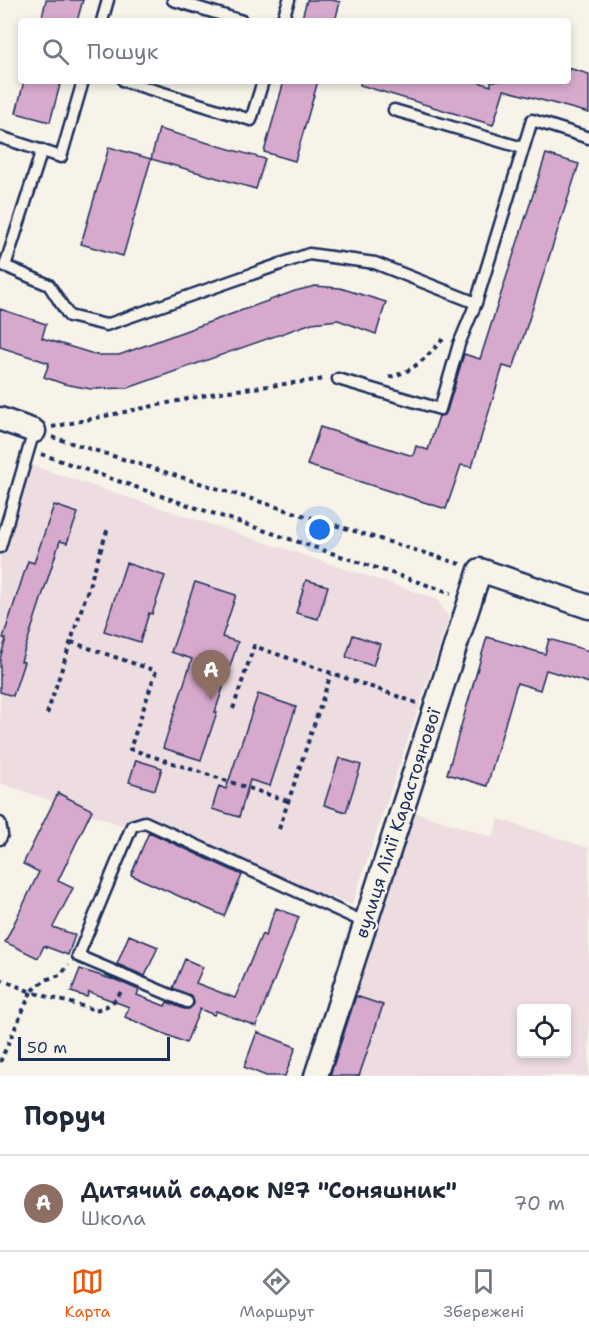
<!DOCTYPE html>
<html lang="uk">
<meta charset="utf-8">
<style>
:root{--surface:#fff;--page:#f2f2f3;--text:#1f2937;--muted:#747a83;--line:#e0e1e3;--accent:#ea580c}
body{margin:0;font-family:"Shantell Sans",sans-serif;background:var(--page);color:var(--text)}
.controls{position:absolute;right:18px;bottom:18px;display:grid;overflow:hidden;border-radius:6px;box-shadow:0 3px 9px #0003}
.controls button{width:54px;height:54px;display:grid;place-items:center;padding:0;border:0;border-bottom:2px solid var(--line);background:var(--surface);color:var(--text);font:30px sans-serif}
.scale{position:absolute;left:18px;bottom:15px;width:152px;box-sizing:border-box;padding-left:6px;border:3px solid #1b2f5e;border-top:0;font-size:16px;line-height:21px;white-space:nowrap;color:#1b2f5e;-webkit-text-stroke:4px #f7f3e8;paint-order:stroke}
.you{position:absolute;left:320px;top:530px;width:21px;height:21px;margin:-15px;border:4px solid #fff;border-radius:50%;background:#1a73e8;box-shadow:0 0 0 9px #1a73e833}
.badge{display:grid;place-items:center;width:39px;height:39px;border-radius:50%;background:var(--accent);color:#fff;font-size:20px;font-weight:700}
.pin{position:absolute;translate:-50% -50px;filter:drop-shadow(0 2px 3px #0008)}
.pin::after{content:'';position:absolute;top:32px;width:21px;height:18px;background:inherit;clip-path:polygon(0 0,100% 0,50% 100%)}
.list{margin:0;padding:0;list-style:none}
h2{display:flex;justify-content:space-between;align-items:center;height:78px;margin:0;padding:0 24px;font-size:26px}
h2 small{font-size:20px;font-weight:400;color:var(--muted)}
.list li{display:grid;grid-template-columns:39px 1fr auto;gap:18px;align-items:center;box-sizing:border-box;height:96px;padding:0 24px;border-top:2px solid var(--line)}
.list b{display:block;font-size:22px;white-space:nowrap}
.list p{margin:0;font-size:20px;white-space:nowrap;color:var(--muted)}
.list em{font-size:20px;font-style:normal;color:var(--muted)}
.icon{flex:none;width:33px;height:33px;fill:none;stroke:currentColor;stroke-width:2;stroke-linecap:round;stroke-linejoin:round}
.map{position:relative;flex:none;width:589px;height:1076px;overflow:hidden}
.search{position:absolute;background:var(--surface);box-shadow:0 3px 9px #0003;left:18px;right:18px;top:18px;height:66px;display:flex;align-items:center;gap:15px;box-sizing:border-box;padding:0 21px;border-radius:6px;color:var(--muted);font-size:22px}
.sheet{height:174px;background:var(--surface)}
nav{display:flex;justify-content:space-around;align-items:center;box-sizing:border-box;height:84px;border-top:2px solid var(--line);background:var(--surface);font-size:16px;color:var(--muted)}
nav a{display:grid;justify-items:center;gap:3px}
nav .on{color:var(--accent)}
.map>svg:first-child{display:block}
</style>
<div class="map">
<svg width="589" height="1076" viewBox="0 0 589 1076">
<rect width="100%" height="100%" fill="#f7f3e8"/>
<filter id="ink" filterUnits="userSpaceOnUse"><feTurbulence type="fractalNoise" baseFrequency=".0167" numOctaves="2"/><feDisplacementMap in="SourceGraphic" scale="12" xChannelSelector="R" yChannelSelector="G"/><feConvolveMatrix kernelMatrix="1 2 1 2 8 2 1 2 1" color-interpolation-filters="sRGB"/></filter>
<g filter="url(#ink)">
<path fill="#eddde0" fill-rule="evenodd" d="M30 465 437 599 449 618 352 905 0 783V557Z
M411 811 493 837 499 819 589 848V1076H324ZM522 1008H566V1054H522Z"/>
<path fill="#d7a9cc" stroke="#1b2f5e" stroke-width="1.5" d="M46 0H83L77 21H41Z
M307 0H332L340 2 335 21H301Z
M568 68 589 74V113L504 90 493 125 360 85V81H475L491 86V81H568Z
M24 81H61L50 122 16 113Z
M284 81H318L295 161 264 152Z
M159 129 265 159 256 189 151 159Z
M109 147 151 159 123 256 81 244Z
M546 154 579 164 513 369 503 366 472 467 461 465 446 509 307 465 320 427 413 456 416 446 428 450 439 416 445 415 447 411 464 354 480 359Z
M315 286 340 288 386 302 376 334 338 320 312 323 128 388 91 389 64 384 44 377 49 363 0 347V309L46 324 42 338 97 355H119L295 291Z
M54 505 78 513 67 543 60 541 21 661 24 662 13 696 0 692V658L6 639 3 638 28 561 34 563Z
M126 563 165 576 152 614 149 613 140 642 104 631Z
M306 580 328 586 318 619 296 613Z
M195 582 236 595 222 637 238 642 215 712H217L201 760 163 748 192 659 171 652Z
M353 635 380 644 373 666 346 657Z
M487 637 545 654 549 639 589 651V683L546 670 540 690 517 683 487 786 447 774Z
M258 694 296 707 270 786 250 780 239 817 212 809 219 786 226 789Z
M339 758 361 765 346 812 324 805Z
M136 760 162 768 155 790 129 782Z
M58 793 92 810 58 881 73 888 53 927 75 935 68 955 44 946 38 958 5 942 39 872 23 864Z
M149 832 242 875 224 916 131 875Z
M276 908 299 917 256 1026 216 1011 214 1015 200 1009 186 1043 125 1017 129 1007 89 992 87 997 71 992 80 969 111 979V978L139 990 137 995 165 1006 167 1002 184 1009H189L194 1004 193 998 190 995 173 988 185 959 203 967 196 983 235 998 262 934 265 936Z
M129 935 158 947 145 976 117 964Z
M356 996 383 1005 359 1076H330Z
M257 1032 296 1047 285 1076H266L244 1067Z"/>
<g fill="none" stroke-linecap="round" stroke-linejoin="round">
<defs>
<path id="lane" d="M173 0 242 21
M102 21 108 0
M282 21 289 0
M124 81 251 120 263 81
M394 110 523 148
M0 137 61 157 83 81
M42 150 5 266 49 285 69 316 106 325 309 254 375 263 476 303
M338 379 440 409 459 344 476 303 532 120 589 138
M0 547 34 431
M0 823 2 835 0 839
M187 1002 78 956 132 826 145 822 366 923"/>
<path id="street" d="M0 419 34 431
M316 1076 480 570 589 607"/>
</defs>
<use href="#lane" stroke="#1b2f5e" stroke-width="15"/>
<use href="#street" stroke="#1b2f5e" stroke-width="27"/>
<path stroke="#1b2f5e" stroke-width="4" stroke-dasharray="4.5 4.5" stroke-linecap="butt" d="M389 377C415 372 428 355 445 337
M52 427 221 392 325 379
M52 437 460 564
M41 454 161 496 451 593
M71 642 156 671 130 749 288 801
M233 709 254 646 417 703
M47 714 108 528
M279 829 331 674
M0 979 31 992 45 980 60 975 69 965
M0 1062 31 992 96 1010 107 1006 116 999 123 989"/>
<use href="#lane" stroke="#f7f3e8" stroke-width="10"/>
<use href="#street" stroke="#f7f3e8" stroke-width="22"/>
</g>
</g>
<g text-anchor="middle" stroke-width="4.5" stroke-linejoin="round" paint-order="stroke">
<g font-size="18" fill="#1b2f5e" stroke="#f7f3e8">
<text transform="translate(398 823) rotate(-72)" y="6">вулиця Лілії Карастоянової</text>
</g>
</g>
</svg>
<div class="controls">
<button><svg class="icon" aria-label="locate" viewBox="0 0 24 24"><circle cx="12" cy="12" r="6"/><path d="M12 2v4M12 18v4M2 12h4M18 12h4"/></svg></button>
</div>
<div class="scale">50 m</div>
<div class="you"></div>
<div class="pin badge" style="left:211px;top:700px;background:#8d6e63">A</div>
<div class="search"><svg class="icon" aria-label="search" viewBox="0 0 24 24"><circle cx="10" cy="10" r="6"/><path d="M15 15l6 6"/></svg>Пошук</div>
</div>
<section class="sheet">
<h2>Поруч<small></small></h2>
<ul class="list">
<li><span class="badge" style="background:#8d6e63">A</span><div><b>Дитячий садок №7 &quot;Соняшник&quot;</b><p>Школа</p></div><em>70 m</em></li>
</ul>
</section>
<nav>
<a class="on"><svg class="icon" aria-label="map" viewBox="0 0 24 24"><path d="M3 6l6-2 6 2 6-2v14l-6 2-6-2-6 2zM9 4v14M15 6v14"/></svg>Карта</a>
<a><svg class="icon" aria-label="directions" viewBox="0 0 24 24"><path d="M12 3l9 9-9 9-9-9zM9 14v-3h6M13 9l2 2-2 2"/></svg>Маршрут</a>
<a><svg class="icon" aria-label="saved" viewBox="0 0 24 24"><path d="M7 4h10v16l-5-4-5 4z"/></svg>Збережені</a>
</nav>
